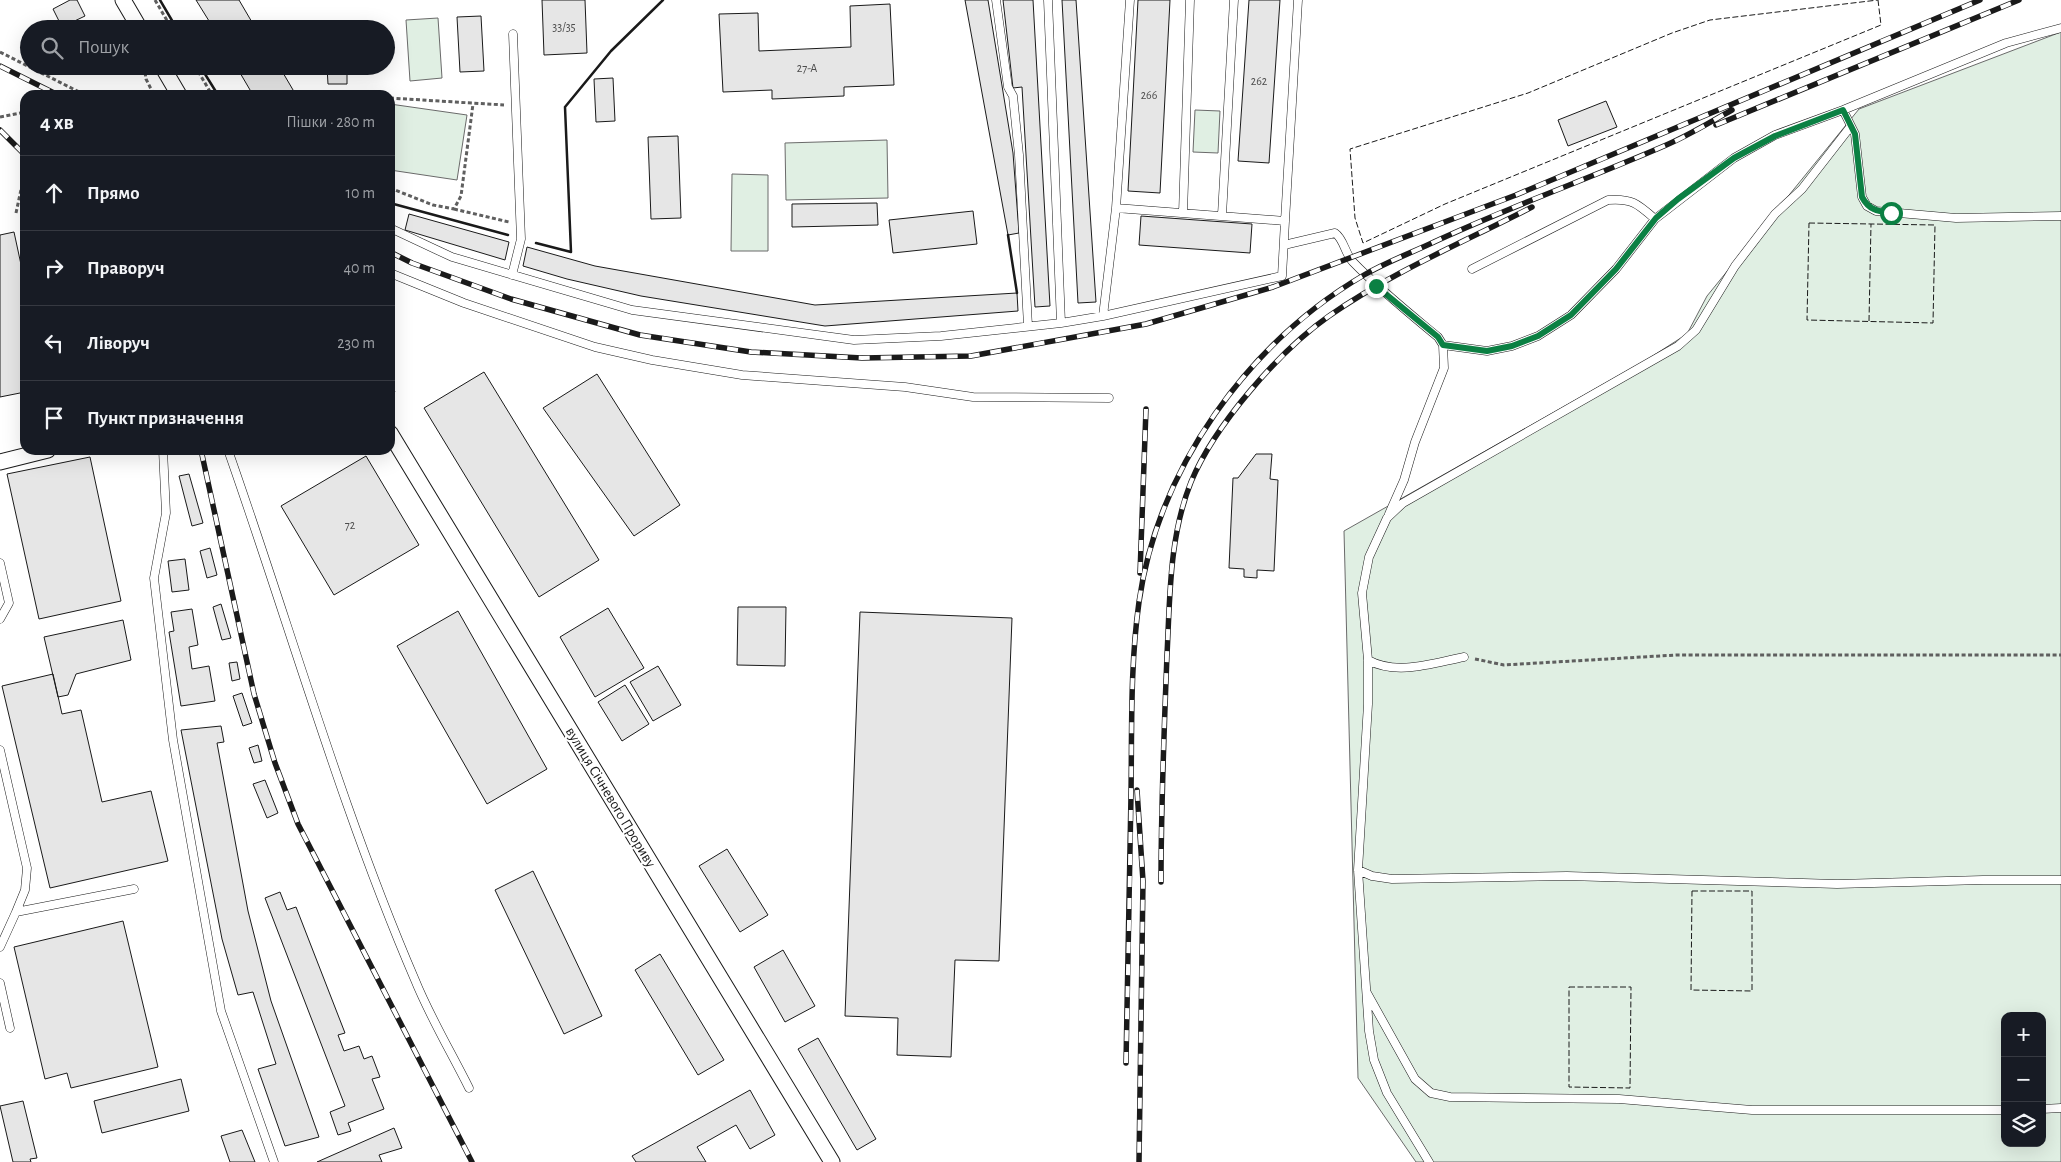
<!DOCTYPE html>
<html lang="uk">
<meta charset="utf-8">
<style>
:root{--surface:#171b24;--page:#242831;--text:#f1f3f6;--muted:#9ea1a6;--line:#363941}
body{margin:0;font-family:"Alegreya Sans",sans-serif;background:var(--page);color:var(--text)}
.controls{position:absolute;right:15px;bottom:15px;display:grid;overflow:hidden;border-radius:10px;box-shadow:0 5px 20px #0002}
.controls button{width:45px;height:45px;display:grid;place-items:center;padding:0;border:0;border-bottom:1px solid var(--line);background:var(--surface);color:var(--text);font:25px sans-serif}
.stop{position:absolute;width:15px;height:15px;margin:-11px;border:4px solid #0b8043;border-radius:50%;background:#fff}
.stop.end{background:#0b8043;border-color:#fff;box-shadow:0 1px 5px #0008}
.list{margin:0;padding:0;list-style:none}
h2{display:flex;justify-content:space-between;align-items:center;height:65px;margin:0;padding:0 20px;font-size:21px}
h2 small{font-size:16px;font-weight:400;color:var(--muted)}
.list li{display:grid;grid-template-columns:32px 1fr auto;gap:15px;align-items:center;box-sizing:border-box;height:75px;padding:0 20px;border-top:1px solid var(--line)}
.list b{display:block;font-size:19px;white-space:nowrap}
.list em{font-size:16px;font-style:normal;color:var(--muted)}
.icon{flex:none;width:28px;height:28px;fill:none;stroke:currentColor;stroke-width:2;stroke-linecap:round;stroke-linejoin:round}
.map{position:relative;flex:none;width:2061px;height:1162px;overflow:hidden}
.search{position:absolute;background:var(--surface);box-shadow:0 5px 20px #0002;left:20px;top:20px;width:375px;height:55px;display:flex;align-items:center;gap:12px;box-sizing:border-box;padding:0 18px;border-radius:28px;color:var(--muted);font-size:19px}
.panel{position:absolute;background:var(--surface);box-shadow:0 5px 20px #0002;left:20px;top:90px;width:375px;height:365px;border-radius:15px}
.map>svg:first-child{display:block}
</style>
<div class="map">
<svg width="2061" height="1162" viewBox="0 0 2061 1162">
<rect width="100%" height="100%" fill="#fff"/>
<path fill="#e0efe3" stroke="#6a6a6a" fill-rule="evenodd" d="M438 18 442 78 410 81 406 20Z
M2061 32V1162H1416L1358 1078 1344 531 1648 359 1687 334 1707 296 1859 109ZM2005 1016H2042V1143H2005Z
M390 104 467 115 457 180 390 170Z
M1195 110 1220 111 1218 153 1193 152Z
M887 140 888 198 786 200 785 143Z
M732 174 768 175V251H731Z"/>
<path fill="#e6e6e6" stroke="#1a1a1a" d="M70 0H77L85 16 62 27 53 9Z
M196 0H239L256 29H214Z
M542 0H585L587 53 544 55Z
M965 0H988L1013 153 1019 233 1008 235Z
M1003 0H1033L1050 306 1035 307 1022 87 1013 88Z
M1062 0H1076L1096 302 1078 303Z
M1138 0H1170L1160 193 1128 191Z
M1249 0H1280L1269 163 1238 161Z
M890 4 894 85 844 87V96L772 99V90L723 92 719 14 758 13 759 51 851 47 850 6Z
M481 16 484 71 460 72 457 17Z
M236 66H279L296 95H253Z
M327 67H347V84H328Z
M613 78 615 121 596 122 594 79Z
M1606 101 1617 127 1568 146 1558 120Z
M678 136 681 218 651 219 648 137Z
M877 203 878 225 792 227V204Z
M973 211 977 244 893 253 889 220Z
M409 214 509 242 505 260 405 230Z
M1141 216 1252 224 1250 253 1139 245Z
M14 232 25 283V392L0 397V235Z
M527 247 595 266 815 305 1017 293 1018 311 825 326 641 296 567 279 523 266Z
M484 372 599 560 539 597 424 408Z
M597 374 680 505 634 536 543 408Z
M390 383 395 392 390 394Z
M1256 454H1272L1270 479 1278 480 1274 571 1257 570V578L1244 577V569L1229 568 1233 478H1238Z
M366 456 419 545 334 595 281 506Z
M90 457 121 601 39 619 7 474Z
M189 474 203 523 192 526 179 476Z
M210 548 217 575 207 578 200 551Z
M185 559 189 590 172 592 168 561Z
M221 604 231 638 222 640 213 607Z
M738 607H786L785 666 737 665Z
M608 608 644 668 595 697 560 637Z
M192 609 198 645 189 647 192 669 209 666 215 701 181 706 169 632 174 631 171 612Z
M458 611 547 769 487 804 397 646Z
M860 612 1012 618 999 961 955 960 951 1057 897 1055 898 1018 845 1016Z
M123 620 131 660 76 674 68 695 58 697 44 637Z
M237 662 240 679 232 681 229 663Z
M658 666 681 705 653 721 630 682Z
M53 674 62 714 81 710 102 802 151 791 168 861 50 888 2 686Z
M625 685 649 724 622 741 598 702Z
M242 693 252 723 243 726 233 696Z
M221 726 224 742 217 743 248 911 271 1001 319 1137 285 1146 258 1069 276 1064 253 992 238 995 222 939 181 730Z
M258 745 262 761 254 763 249 748Z
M265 780 278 813 267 818 253 784Z
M727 849 768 915 740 932 699 866Z
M533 871 602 1016 564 1034 495 890Z
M280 892 287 910 296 907 345 1033 338 1035 344 1051 359 1046 364 1059 372 1056 380 1077 372 1079 384 1109 348 1123 351 1131 338 1135 330 1112 345 1106 265 898Z
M123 921 158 1067 71 1088 67 1073 45 1079 14 947Z
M783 950 815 1006 785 1022 754 967Z
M660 954 724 1060 698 1075 635 970Z
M818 1038 876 1139 857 1150 798 1049Z
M181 1079 189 1111 102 1133 94 1101Z
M750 1090 775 1135 750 1149 736 1125 697 1147 706 1162H636L632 1156Z
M23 1101 37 1158 30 1159 31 1162H13L0 1106Z
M394 1128 402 1148 379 1155 382 1162H317Z
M242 1130 255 1162H230L221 1136Z"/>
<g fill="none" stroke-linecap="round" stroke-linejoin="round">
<defs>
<path id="service" d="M996 0 1008 87 1013 96 1019 155 1028 326
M1048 0 1061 323
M1851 126 1855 134 1862 197 1867 206 1876 211 1956 218 2061 216
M1116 208 1130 0
M1183 213 1190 0
M1222 215 1234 0
M1285 221 1298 0
M390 228 452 257 632 310 854 340 941 336 1061 323 1103 316 1282 276 1285 221 1116 208 1103 316
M1284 245 1335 233C1344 239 1345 254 1353 262 1379 289 1409 313 1438 337L1443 345 1444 368 1415 442 1404 480 1389 514
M1472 269 1608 200C1632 198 1638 204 1655 219
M390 273 464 303 595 347 652 360 742 375 905 387 973 397 1109 398
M512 275 521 239 513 34
M1443 345 1487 351 1512 346 1538 336 1571 315 1616 269 1655 219 1734 158 1775 135 1843 110 2006 43 2061 28
M163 450 166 513 154 578 173 740 221 1011 274 1162
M228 450C290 626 341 808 415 980 430 1017 451 1052 469 1088
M0 563 9 603 0 619
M1368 660C1397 676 1433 663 1464 657
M0 750 27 868 25 890 16 912 134 889
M1358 870 1372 876 1392 879 1567 876 1837 884 1983 880H2061
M0 947 16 912
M0 983 10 1028
M1367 993 1415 1079 1431 1093 1450 1097 1619 1099 1752 1110H2005
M2042 1109 2061 1108
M1429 1162 1387 1093 1374 1060 1369 1031 1358 870 1368 704V660L1362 593 1369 557 1387 518 1403 503 1678 346 1696 330 1735 266 1775 214 1802 189 1851 126 1843 110"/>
<path id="minor" d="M123 0 140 29
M162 66 179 95
M390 433 832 1162
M0 462 48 450"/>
</defs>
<use href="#service" stroke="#1a1a1a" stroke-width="9"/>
<use href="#minor" stroke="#1a1a1a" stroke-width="17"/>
<path stroke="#5f5f5f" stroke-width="3" stroke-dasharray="4 2.5" stroke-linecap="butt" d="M155 0 172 29
M0 52 85 95
M144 66 146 79 153 93
M195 66 212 95
M390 98 504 105
M0 117 25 112
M390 188 433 205 454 209 461 196 473 104
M454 209 509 222
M16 213 25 171
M1475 659 1504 665 1677 655H2061"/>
<use href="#service" stroke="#fff" stroke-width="8"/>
<use href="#minor" stroke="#fff" stroke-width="15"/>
<defs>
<path id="rail" d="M0 66 58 95
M1716 125 2019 0
M0 130 25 155
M390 252 412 263 511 299 640 335 751 352 862 358 971 356 1146 324 1273 287 1516 195 1980 0
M201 450 254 694 275 763 298 824 472 1162
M1140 573 1146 409
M1137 790 1143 881 1139 1162
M1161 882C1161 806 1164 731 1167 655 1170 597 1169 537 1191 482 1214 426 1279 351 1329 316 1392 272 1464 242 1532 207
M1126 1063C1128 974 1130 884 1131 794 1132 731 1130 666 1139 602 1158 468 1248 343 1364 275 1386 262 1411 253 1434 242 1509 207 1588 179 1664 146 1688 136 1710 122 1732 110"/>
</defs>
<use href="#rail" stroke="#1a1a1a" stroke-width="5.5"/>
<use href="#rail" stroke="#fff" stroke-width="4" stroke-dasharray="11" stroke-linecap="butt"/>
<path stroke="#1a1a1a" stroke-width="1" stroke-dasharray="6 2.5" stroke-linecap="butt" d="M1878 0 1881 25 1445 204 1363 243 1355 218 1350 149 1528 93 1672 33 1710 20Z
M1809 223 1935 225 1933 323 1807 320Z
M1869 321 1871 224
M1692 891H1752V991L1691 990Z
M1569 987H1631L1630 1088 1569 1087Z"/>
<path stroke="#1a1a1a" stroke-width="2.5" d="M160 0 177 29
M200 66 218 95
M390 203 508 235
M1008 235 1017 293
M536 243 571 252 565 107 611 51 663 0"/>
</g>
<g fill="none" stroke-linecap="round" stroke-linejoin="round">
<path stroke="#0b8043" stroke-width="6" d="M1376 286 1438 337 1443 345 1487 351 1512 346 1538 336 1571 315 1616 269 1656 218 1678 199 1734 158 1775 136 1843 110 1855 134 1862 197C1869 210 1877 211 1891 213"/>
</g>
<g text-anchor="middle" stroke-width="4" stroke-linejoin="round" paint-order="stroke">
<g font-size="12" fill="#4d4d4d">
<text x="564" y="31">33/35</text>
<text x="807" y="72">27-А</text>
<text x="1259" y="85">262</text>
<text x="1149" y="99">266</text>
<text x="350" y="529">72</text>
</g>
<g font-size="15" fill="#1a1a1a" stroke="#fff">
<text transform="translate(611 797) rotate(59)" y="5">вулиця Січневого Прориву</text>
</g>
</g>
</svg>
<div class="controls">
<button>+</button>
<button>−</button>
<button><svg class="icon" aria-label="layers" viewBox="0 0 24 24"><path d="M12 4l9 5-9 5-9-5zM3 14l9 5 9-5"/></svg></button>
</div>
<div class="stop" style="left:1891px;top:213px"></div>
<div class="stop end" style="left:1376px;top:286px"></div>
<div class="search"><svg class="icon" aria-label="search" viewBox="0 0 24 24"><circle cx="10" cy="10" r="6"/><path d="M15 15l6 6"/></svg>Пошук</div>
<section class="panel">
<h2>4 хв<small>Пішки · 280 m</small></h2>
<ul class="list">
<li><svg class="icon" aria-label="ahead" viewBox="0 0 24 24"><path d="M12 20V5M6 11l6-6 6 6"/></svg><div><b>Прямо</b></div><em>10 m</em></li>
<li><svg class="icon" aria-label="right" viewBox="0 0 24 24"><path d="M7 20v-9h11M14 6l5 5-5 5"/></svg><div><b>Праворуч</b></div><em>40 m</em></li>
<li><svg class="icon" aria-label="left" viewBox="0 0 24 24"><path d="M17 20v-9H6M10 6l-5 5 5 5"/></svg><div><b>Ліворуч</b></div><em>230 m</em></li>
<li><svg class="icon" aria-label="arrive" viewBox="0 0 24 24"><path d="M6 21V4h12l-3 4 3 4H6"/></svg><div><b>Пункт призначення</b></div></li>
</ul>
</section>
</div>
